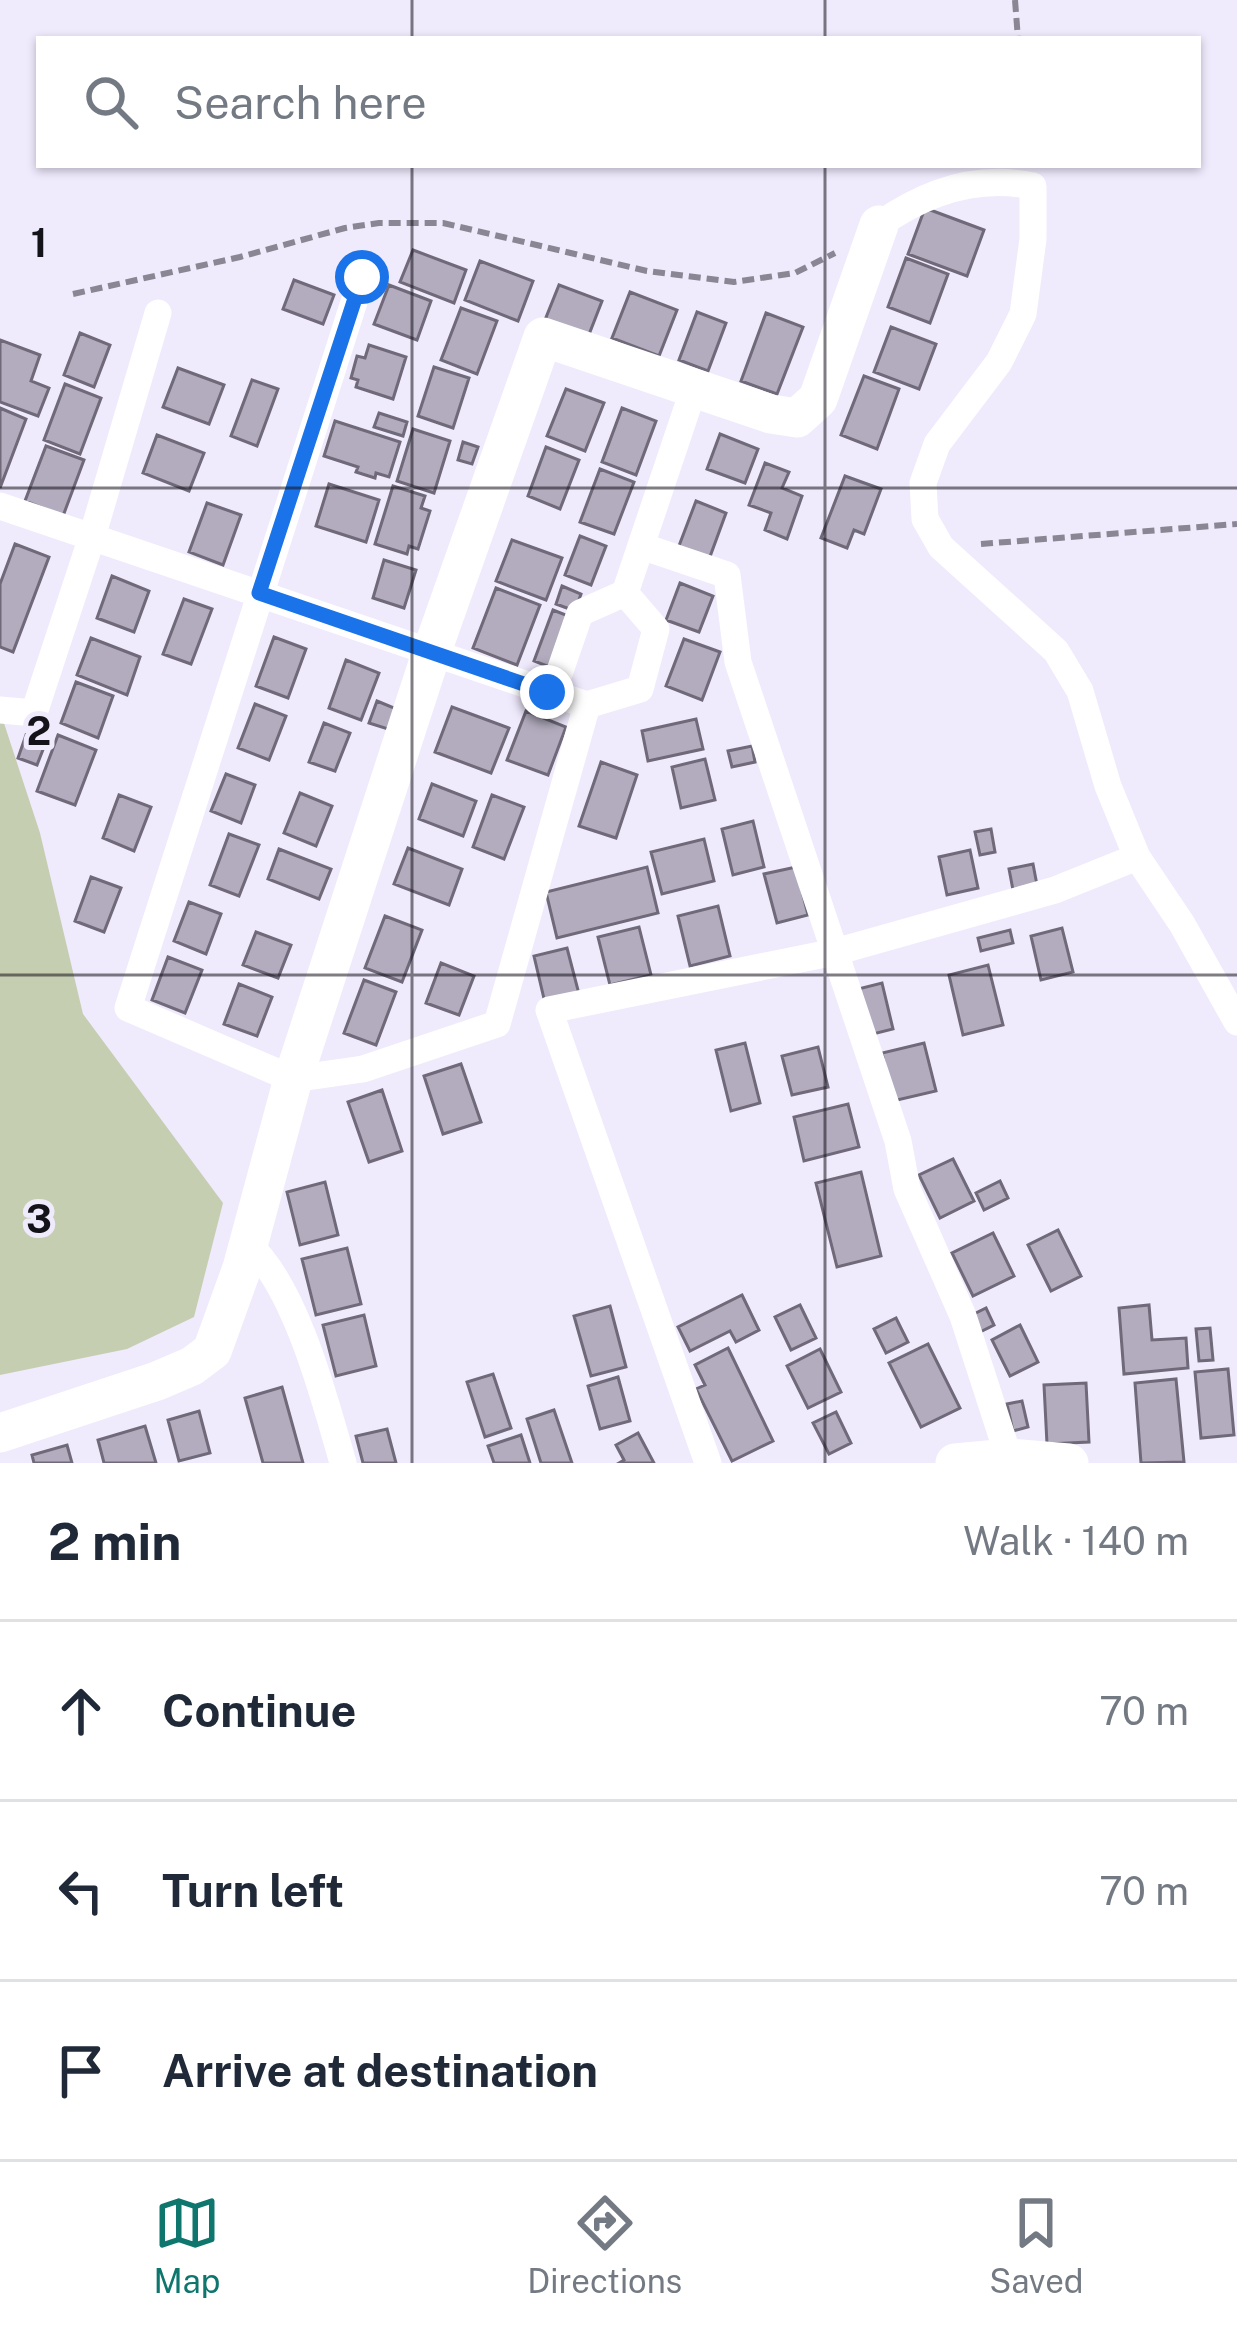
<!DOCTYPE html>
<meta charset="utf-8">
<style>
:root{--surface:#fff;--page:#f6f6f7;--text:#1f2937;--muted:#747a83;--line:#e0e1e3;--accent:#0f766e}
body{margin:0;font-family:"Public Sans",sans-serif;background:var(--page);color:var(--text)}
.stop{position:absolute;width:36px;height:36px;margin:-27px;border:9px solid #1a73e8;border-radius:50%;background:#fff}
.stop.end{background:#1a73e8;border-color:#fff;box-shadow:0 3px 12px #0008}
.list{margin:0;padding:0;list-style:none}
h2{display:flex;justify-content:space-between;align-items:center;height:156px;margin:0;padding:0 48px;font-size:51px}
h2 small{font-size:39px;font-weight:400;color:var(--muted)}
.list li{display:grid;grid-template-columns:78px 1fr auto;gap:36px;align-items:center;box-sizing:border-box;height:180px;padding:0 48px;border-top:3px solid var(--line)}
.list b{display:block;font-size:45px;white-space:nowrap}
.list em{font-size:39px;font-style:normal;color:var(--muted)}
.icon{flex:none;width:66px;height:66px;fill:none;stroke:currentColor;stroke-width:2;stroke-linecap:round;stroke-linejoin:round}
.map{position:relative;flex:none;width:1237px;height:1463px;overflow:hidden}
.search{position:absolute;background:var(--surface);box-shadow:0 3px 9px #0004;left:36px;right:36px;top:36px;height:132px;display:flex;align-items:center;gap:30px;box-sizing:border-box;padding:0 42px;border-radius:0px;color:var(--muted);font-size:45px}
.sheet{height:696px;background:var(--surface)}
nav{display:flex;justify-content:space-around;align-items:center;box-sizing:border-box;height:168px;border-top:3px solid var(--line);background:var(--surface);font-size:33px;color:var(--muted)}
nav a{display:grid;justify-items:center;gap:6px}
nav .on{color:var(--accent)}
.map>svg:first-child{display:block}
</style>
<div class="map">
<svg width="1237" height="1463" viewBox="0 0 1237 1463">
<rect width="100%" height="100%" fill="#f0eafd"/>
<path fill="#c5ceb1" d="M0 711 40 833 83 1014 223 1203 194 1317 127 1349 0 1375Z"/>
<path fill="#b2acbe" stroke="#6f697a" stroke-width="3" d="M925 208 984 230 967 276 908 254Z
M413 250 466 270 454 303 400 282Z
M906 258 948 274 930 323 888 307Z
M480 261 533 281 518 321 465 300Z
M294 280 334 295 323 324 283 309Z
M389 285 431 301 417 340 374 324Z
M559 285 602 301 588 337 545 320Z
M630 292 677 310 659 356 612 338Z
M461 308 497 321 477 374 441 360Z
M697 312 726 323 708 371 679 360Z
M766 313 803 327 777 394 741 381Z
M891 327 936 344 919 389 874 372Z
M80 333 110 345 94 387 64 375Z
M0 340 40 355 31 381 49 388 38 416 0 402Z
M369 345 406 357 393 399 356 387 358 380 351 378 357 356 365 358Z
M434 367 469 378 453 428 418 416Z
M178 368 224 385 209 424 163 407Z
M864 376 899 389 877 449 841 435Z
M252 380 278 389 257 446 231 436Z
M65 384 101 398 80 454 44 440Z
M566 389 604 403 585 451 547 436Z
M0 408 26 419 0 488Z
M622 408 656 421 636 475 602 462Z
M379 413 407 422 403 436 374 427Z
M335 421 400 442 389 477 376 473 375 478 356 472 358 467 324 456Z
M413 429 450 441 434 493 397 481Z
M720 434 758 449 745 483 707 469Z
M157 435 204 453 189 491 143 473Z
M463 442 478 447 472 464 458 460Z
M46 446 84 460 63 516 25 501Z
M546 447 579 460 560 509 528 496Z
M765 463 789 472 782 488 802 496 787 539 765 530 771 513 749 505Z
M600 469 634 482 614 534 580 522Z
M845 476 881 489 864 534 854 530 847 548 821 538Z
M329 484 379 500 366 542 316 526Z
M393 486 425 496 421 508 430 511 418 549 409 546 407 554 375 544Z
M696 501 726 513 708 562 677 551Z
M207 503 241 515 223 565 189 552Z
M580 536 606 546 591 585 565 575Z
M512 540 562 558 546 600 496 581Z
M15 544 49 557 13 652 0 647V584Z
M384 560 416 570 404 608 373 598Z
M112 576 149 591 134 632 97 618Z
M680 583 713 596 699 632 666 620Z
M562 586 581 594 575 611 556 604Z
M496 588 540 605 517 665 473 648Z
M184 599 212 609 191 664 163 654Z
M553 610 571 617 552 668 534 661Z
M274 637 306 649 288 698 256 686Z
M91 638 140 657 127 695 77 675Z
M684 639 720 652 702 700 666 686Z
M346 660 379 673 361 720 329 708Z
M76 682 113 696 98 738 61 723Z
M377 701 399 710 391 730 369 723Z
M255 704 286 716 269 760 238 748Z
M452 707 509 728 491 773 435 752Z
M526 711 566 727 548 775 507 760Z
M696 719 703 749 648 761 642 731Z
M324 723 350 733 335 771 309 762Z
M26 735 46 742 37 765 18 758Z
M58 735 96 750 75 805 37 791Z
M752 746 755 762 732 767 728 751Z
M705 759 715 800 681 808 672 767Z
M601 762 637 775 616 838 579 826Z
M226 774 255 785 241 823 211 811Z
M432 784 476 801 463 836 419 819Z
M300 793 332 806 316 846 284 833Z
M119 795 151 807 134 851 103 838Z
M492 795 524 807 504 859 473 847Z
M753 821 764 867 733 875 722 829Z
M991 829 995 852 980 855 975 832Z
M229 834 259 845 239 896 210 885Z
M704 839 714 881 662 894 651 852Z
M408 848 462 869 449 905 394 884Z
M279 849 331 869 319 899 268 879Z
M970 850 978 888 947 895 939 857Z
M1033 864 1037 885 1013 890 1009 869Z
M647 867 658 913 557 938 546 892Z
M796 867 808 915 777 923 764 874Z
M91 877 121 888 104 932 75 921Z
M189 902 221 914 206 954 174 941Z
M718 906 730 956 690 966 678 916Z
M385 916 422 930 402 982 365 968Z
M639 927 651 975 610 985 598 937Z
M1062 928 1073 972 1041 980 1031 936Z
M1010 930 1013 943 981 951 978 938Z
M256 932 291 945 278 978 243 965Z
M567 948 579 994 545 1003 534 956Z
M168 957 202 970 185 1013 152 1000Z
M441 963 474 976 459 1015 426 1003Z
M988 965 1003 1025 963 1035 949 975Z
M364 980 396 992 376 1045 344 1033Z
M882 983 893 1029 869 1035 858 989Z
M239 984 272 997 257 1036 224 1024Z
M745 1043 760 1103 731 1111 716 1050Z
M924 1043 936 1091 893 1101 882 1053Z
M818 1047 828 1087 792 1095 782 1056Z
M461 1064 481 1122 443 1134 424 1076Z
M382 1090 402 1151 369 1162 348 1102Z
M848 1104 859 1147 804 1161 794 1117Z
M953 1159 974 1201 940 1218 919 1175Z
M861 1172 881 1256 837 1267 816 1183Z
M1000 1181 1008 1198 984 1210 976 1193Z
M325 1182 338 1235 300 1245 287 1192Z
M1058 1230 1081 1276 1051 1291 1028 1245Z
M993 1233 1014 1276 973 1296 952 1253Z
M347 1248 361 1304 316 1315 302 1259Z
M742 1295 759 1330 736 1342 730 1331 690 1351 678 1327Z
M800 1305 816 1338 791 1350 775 1317Z
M1149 1305 1152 1340 1186 1338 1188 1368 1124 1374 1119 1308Z
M610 1306 626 1367 591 1376 574 1316Z
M986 1308 994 1325 980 1332 972 1315Z
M364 1315 376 1366 336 1376 323 1325Z
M896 1318 908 1342 886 1353 874 1329Z
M1020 1325 1038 1362 1010 1376 992 1340Z
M1210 1328 1213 1360 1199 1361 1196 1329Z
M928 1344 960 1408 921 1427 889 1363Z
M728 1348 773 1441 732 1461 696 1389 705 1385 695 1365Z
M820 1349 841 1392 808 1408 787 1366Z
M1228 1369 1234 1435 1201 1438 1195 1372Z
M493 1374 511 1428 485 1437 467 1382Z
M618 1377 630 1421 600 1429 588 1386Z
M1176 1379 1184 1462 1141 1463 1135 1383Z
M1086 1383 1089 1442 1047 1444 1044 1385Z
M282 1387 303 1463H263L245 1398Z
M1022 1401 1028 1427 1013 1431 1007 1404Z
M554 1410 572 1463H541L527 1419Z
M199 1411 210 1453 179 1461 168 1420Z
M836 1412 851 1443 829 1454 813 1423Z
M145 1426 156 1463H104L98 1440Z
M387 1429 396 1463H363L356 1436Z
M638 1433 654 1463H619L624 1460 616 1445Z
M521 1435 530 1463H494L488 1446Z
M67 1445 72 1463H34L32 1455Z"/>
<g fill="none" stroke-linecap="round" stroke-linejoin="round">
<path stroke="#8a8693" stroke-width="6" stroke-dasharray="12 6" stroke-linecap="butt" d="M1015 0 1018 39
M73 294 240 257 345 228 379 223H443L647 271 734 282 795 273 835 253
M981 544 1237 524"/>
<path stroke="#fff" stroke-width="27" d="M879 225C924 193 976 174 1033 186V239L1023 314 999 362 937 444 923 483 925 519 941 547 1056 651 1080 691 1108 786 1137 857 1182 924 1237 1022
M0 506C196 572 391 639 587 705L497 1024 363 1069 293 1079 128 1008 362 277
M641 546 727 575 738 662 898 1141 907 1189 963 1316 1009 1458
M552 694 580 613 625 593 694 388
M587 705 640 689 656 629 625 593
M0 710 34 713 92 537 158 313
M248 1244C296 1287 325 1400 343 1463
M708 1463 549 1010 835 952 1055 890 1137 857"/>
<path stroke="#fff" stroke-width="39" d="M0 1433 157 1381 192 1366 212 1351 242 1268 293 1079 432 651 543 337 771 414 797 418 818 399 879 225
M955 1463 1009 1458 1069 1463"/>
</g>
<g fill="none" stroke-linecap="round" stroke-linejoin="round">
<path stroke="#1a73e8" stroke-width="15" d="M362 277 259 593 547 692"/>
</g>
<path fill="none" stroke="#15131a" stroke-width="3" stroke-opacity="0.55" d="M412 0V39M825 0V39M412 165V1463M825 165V1463M0 488H1237M0 975H1237"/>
<g font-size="39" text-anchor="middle" font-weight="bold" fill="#15131a" stroke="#f0eafd" stroke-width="10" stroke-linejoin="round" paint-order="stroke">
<text x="39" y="257">1</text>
<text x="39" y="745">2</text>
<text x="39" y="1233">3</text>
</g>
</svg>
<div class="stop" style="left:362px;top:277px"></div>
<div class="stop end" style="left:547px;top:692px"></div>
<div class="search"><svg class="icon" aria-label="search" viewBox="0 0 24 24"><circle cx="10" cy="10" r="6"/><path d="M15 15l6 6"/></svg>Search here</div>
</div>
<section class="sheet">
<h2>2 min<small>Walk · 140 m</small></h2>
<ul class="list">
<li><svg class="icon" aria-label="ahead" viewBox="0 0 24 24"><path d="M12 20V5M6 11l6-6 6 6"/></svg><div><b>Continue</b></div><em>70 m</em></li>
<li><svg class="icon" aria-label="left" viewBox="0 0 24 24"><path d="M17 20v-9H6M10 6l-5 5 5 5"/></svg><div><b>Turn left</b></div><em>70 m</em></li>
<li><svg class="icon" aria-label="arrive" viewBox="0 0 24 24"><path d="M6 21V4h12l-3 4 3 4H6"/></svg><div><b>Arrive at destination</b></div></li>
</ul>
</section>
<nav>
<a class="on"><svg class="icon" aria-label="map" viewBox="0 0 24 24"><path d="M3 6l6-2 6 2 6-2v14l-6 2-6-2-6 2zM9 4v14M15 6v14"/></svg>Map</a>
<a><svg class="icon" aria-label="directions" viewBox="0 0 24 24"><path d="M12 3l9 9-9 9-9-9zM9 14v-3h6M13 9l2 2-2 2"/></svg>Directions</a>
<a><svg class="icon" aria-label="saved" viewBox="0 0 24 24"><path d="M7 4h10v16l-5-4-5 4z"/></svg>Saved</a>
</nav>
